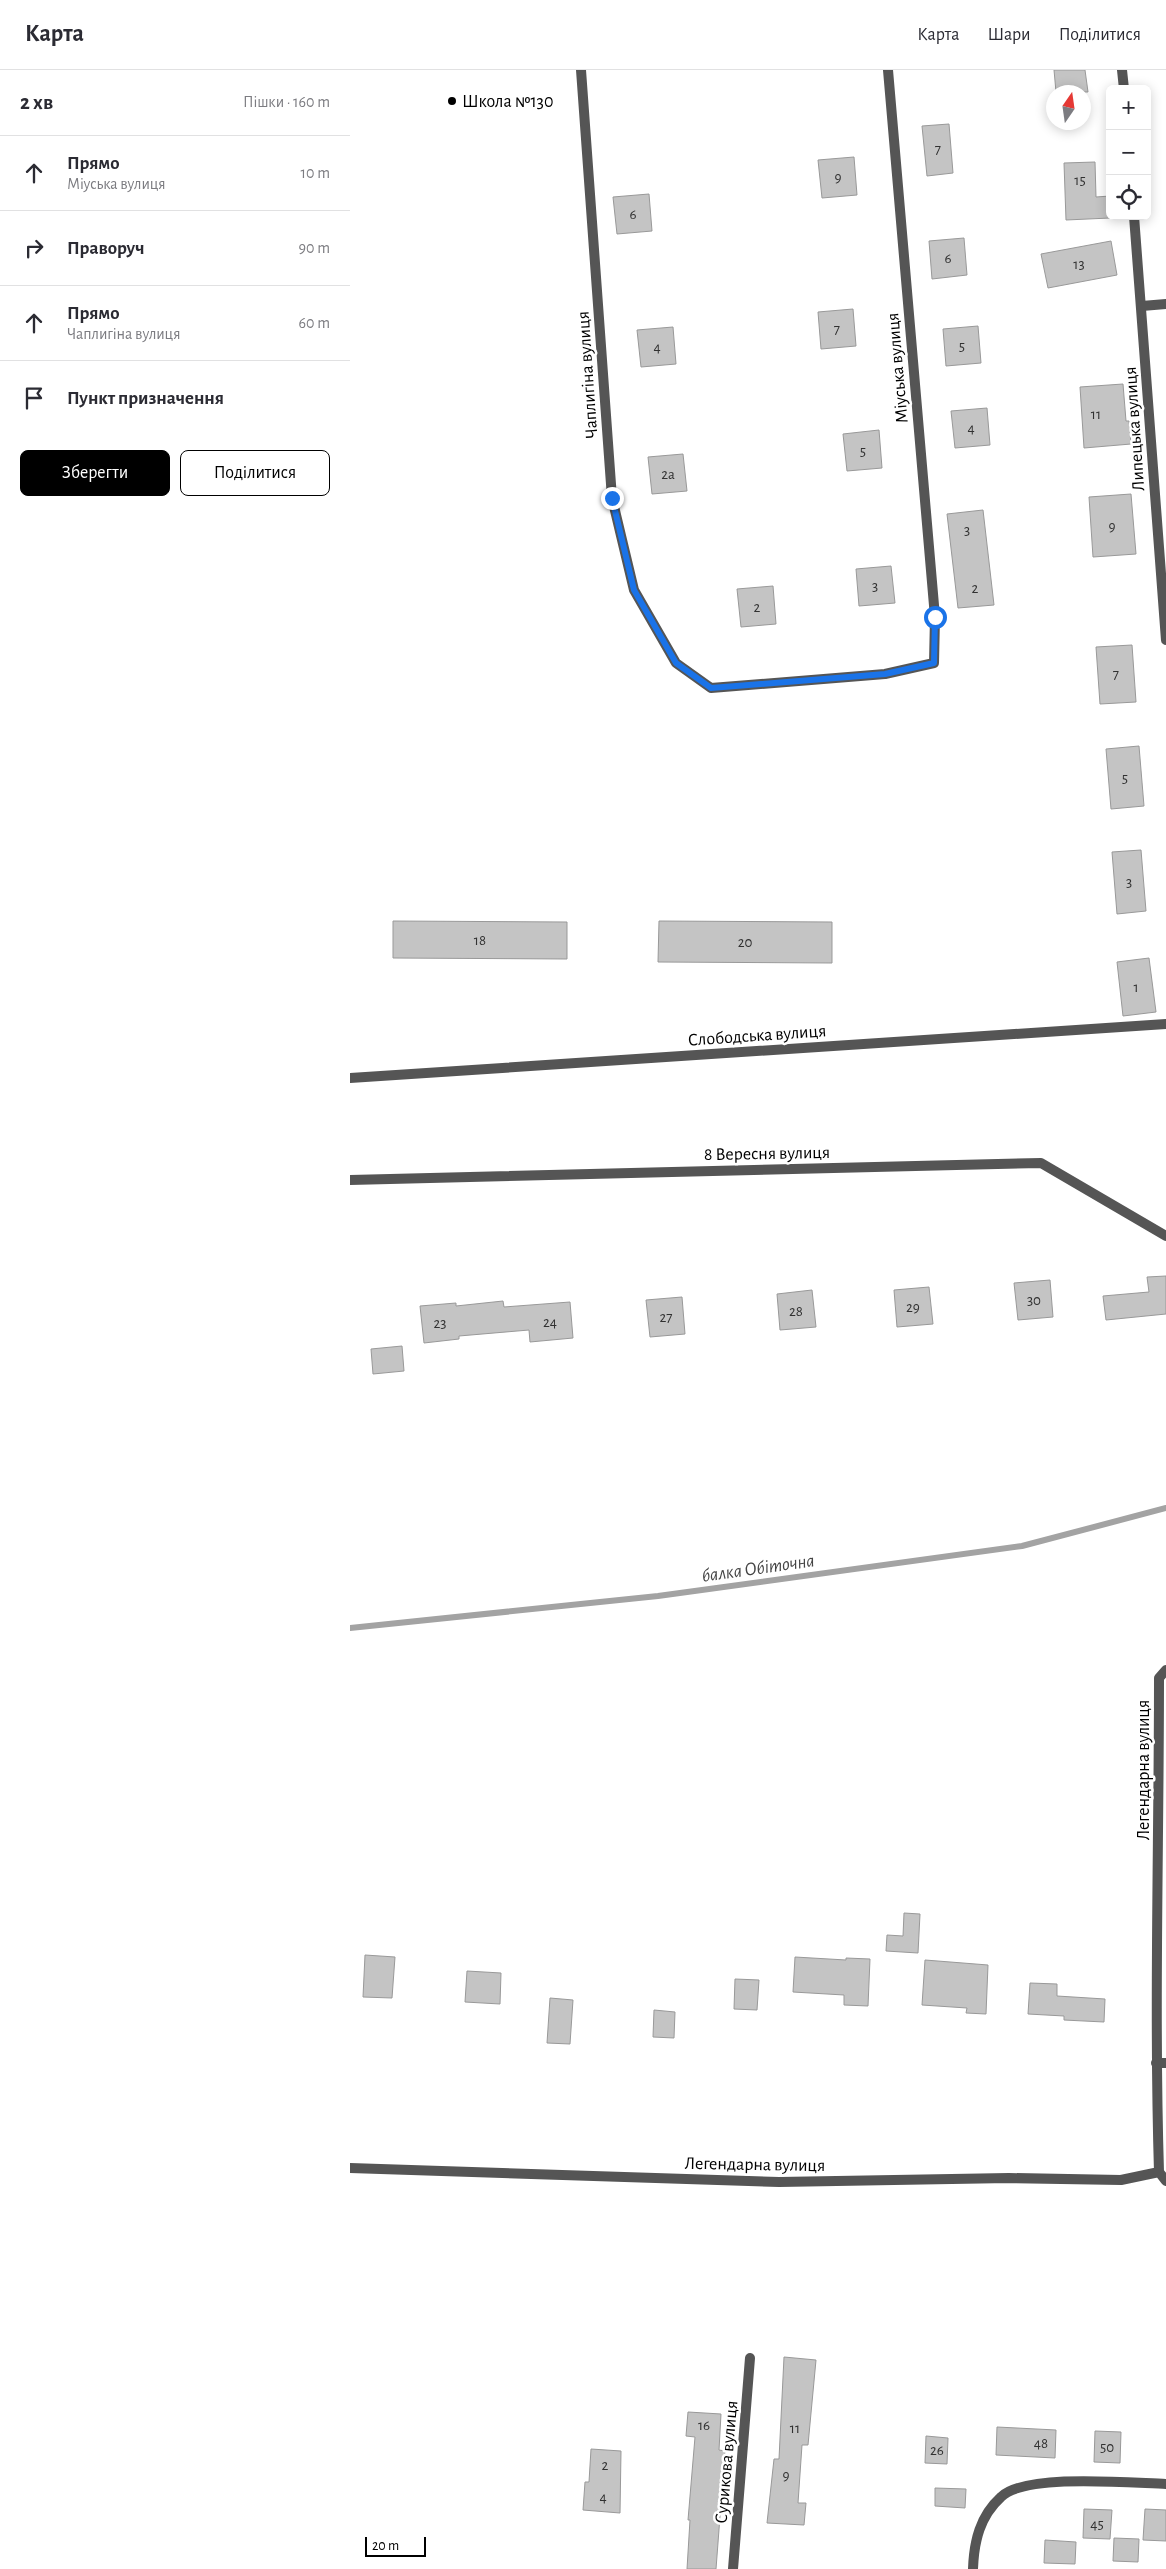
<!DOCTYPE html>
<html lang="uk">
<meta charset="utf-8">
<style>
:root{--surface:#fff;--page:#f2f2f3;--text:#2b2b33;--muted:#7c7c81;--line:#e1e1e2;--accent:#000}
body{margin:0;font-family:"Alegreya Sans",sans-serif;background:var(--page);color:var(--text)}
.controls{position:absolute;right:15px;top:15px;display:grid;overflow:hidden;border-radius:8px;box-shadow:0 2px 12px #0003}
.controls button{width:45px;height:45px;display:grid;place-items:center;padding:0;border:0;border-bottom:1px solid var(--line);background:var(--surface);color:var(--text);font:25px sans-serif}
.compass{position:absolute;left:696px;top:15px;width:45px;height:45px;border-radius:50%;background:var(--surface);box-shadow:0 2px 12px #0003;rotate:13deg}
.scale{position:absolute;left:15px;bottom:12px;width:61px;box-sizing:border-box;padding-left:5px;border:2px solid #000;border-top:0;font-size:14px;line-height:18px;white-space:nowrap;color:#000;-webkit-text-stroke:4px #fff;paint-order:stroke}
.stop{position:absolute;width:15px;height:15px;margin:-11px;border:4px solid #1a73e8;border-radius:50%;background:#fff}
.stop.end{background:#1a73e8;border-color:#fff;box-shadow:0 1px 5px #0008}
.list{margin:0;padding:0;list-style:none}
h2{display:flex;justify-content:space-between;align-items:center;height:65px;margin:0;padding:0 20px;font-size:21px}
h2 small{font-size:16px;font-weight:400;color:var(--muted)}
.list li{display:grid;grid-template-columns:32px 1fr auto;gap:15px;align-items:center;box-sizing:border-box;height:75px;padding:0 20px;border-top:1px solid var(--line)}
.list b{display:block;font-size:19px;white-space:nowrap}
.list p{margin:0;font-size:16px;white-space:nowrap;color:var(--muted)}
.list em{font-size:16px;font-style:normal;color:var(--muted)}
.actions{display:flex;gap:10px;padding:15px 20px}
.actions a{flex:1;padding:11px 0;border:1px solid var(--accent);border-radius:8px;text-align:center;font-size:18px;color:var(--accent)}
.actions .main{background:var(--accent);color:#fff}
.icon{flex:none;width:28px;height:28px;fill:none;stroke:currentColor;stroke-width:2;stroke-linecap:round;stroke-linejoin:round}
.map{position:relative;flex:none;width:816px;height:2499px;overflow:hidden}
header{display:flex;align-items:center;gap:30px;box-sizing:border-box;height:70px;padding:0 25px;background:var(--surface);border-bottom:1px solid var(--line)}
header strong{font-size:24px}
nav{display:flex;gap:28px;margin-inline-start:auto;font-size:18px}
main{display:flex}
aside{flex:1;background:var(--surface)}
.map>svg:first-child{display:block}
</style>
<header>
<strong>Карта</strong>
<nav><a>Карта</a><a>Шари</a><a>Поділитися</a></nav>
</header>
<main>
<aside>
<h2>2 хв<small>Пішки · 160 m</small></h2>
<ul class="list">
<li><svg class="icon" aria-label="ahead" viewBox="0 0 24 24"><path d="M12 20V5M6 11l6-6 6 6"/></svg><div><b>Прямо</b><p>Міуська вулиця</p></div><em>10 m</em></li>
<li><svg class="icon" aria-label="right" viewBox="0 0 24 24"><path d="M7 20v-9h11M14 6l5 5-5 5"/></svg><div><b>Праворуч</b></div><em>90 m</em></li>
<li><svg class="icon" aria-label="ahead" viewBox="0 0 24 24"><path d="M12 20V5M6 11l6-6 6 6"/></svg><div><b>Прямо</b><p>Чаплигіна вулиця</p></div><em>60 m</em></li>
<li><svg class="icon" aria-label="arrive" viewBox="0 0 24 24"><path d="M6 21V4h12l-3 4 3 4H6"/></svg><div><b>Пункт призначення</b></div></li>
</ul>
<div class="actions"><a class="main">Зберегти</a><a>Поділитися</a></div>
</aside>
<div class="map">
<svg width="816" height="2499" viewBox="0 0 816 2499">
<rect width="100%" height="100%" fill="#fff"/>
<g fill="none" stroke-linecap="round" stroke-linejoin="round">
<path stroke="#a3a3a3" stroke-width="6" d="M0 1558 308 1526 672 1476 816 1438"/>
</g>
<path fill="#c4c4c4" stroke="#999" d="M704 0H735L738 22H706Z
M599 54 603 103 577 106 572 56Z
M504 87 507 125 472 128 468 90Z
M745 92 746 127 760 126V148L716 150 714 93Z
M299 124 302 161 267 164 263 127Z
M614 168 617 205 582 209 579 171Z
M761 171 767 205 698 218 691 184Z
M503 239 506 276 471 279 468 242Z
M628 256 631 293 596 296 593 259Z
M323 257 326 294 291 297 287 260Z
M773 314 776 351H779L781 374 734 378 730 317Z
M637 338 640 375 605 378 601 341Z
M529 360 532 398 497 401 493 364Z
M333 384 337 421 302 424 298 387Z
M781 424 786 484 743 487 739 427Z
M633 440 644 535 608 538 597 444Z
M541 496 545 533 509 536 506 499Z
M423 516 426 554 391 557 387 519Z
M782 575 786 632 750 634 746 577Z
M789 676 794 736 761 739 756 679Z
M791 780 796 841 767 844 762 782Z
M43 851 217 852V889L43 888Z
M309 851 482 852V893L308 892Z
M799 888 806 942 773 946 767 892Z
M816 1206V1244L756 1250 753 1226 799 1222 797 1207Z
M700 1210 703 1247 668 1250 664 1213Z
M579 1217 583 1254 547 1257 544 1220Z
M462 1220 466 1257 430 1260 427 1224Z
M332 1227 335 1264 300 1267 296 1230Z
M153 1231 154 1237 220 1232 223 1268 180 1272 179 1260 109 1266V1269L74 1273 70 1236 106 1233V1236Z
M52 1276 54 1301 23 1304 21 1279Z
M554 1843 570 1844 568 1883 536 1881 537 1865 553 1866Z
M15 1885 45 1887 42 1928 13 1927Z
M445 1887 496 1890V1888L520 1889 518 1936 494 1935V1925L443 1922Z
M575 1890 638 1895 636 1944 616 1943 617 1938 572 1935Z
M117 1901 151 1903 150 1934 115 1932Z
M385 1909 409 1910 407 1940 384 1939Z
M680 1913 707 1914V1926L755 1929 754 1952 714 1950V1946L678 1944Z
M200 1928 223 1930 220 1974 197 1973Z
M304 1940 325 1942 324 1968 303 1967Z
M434 2287 466 2290 458 2375H452L448 2433H456L454 2455 417 2453 424 2389H429Z
M338 2342 371 2344 369 2380 375 2381 366 2499H337L340 2450H338L345 2367 336 2366Z
M647 2357 706 2360 705 2388 646 2385Z
M745 2361 771 2362 770 2393 744 2392Z
M576 2366 598 2368 597 2394 575 2393Z
M241 2379 271 2381 270 2443 233 2440 235 2412H239Z
M585 2418 616 2419 615 2438 585 2436Z
M734 2439 762 2440 760 2469 733 2468Z
M795 2439 816 2440V2471L793 2470Z
M764 2468 789 2469 788 2492 763 2491Z
M695 2470 726 2472 725 2494 694 2493Z"/>
<g fill="none" stroke-linecap="round" stroke-linejoin="round">
<path stroke="#555" stroke-width="10" d="M231 0 262 428 284 520 326 593 361 618 535 604 584 593 585 547 538 0
M772 0 774 19
M784 146 816 570
M792 236 816 234
M0 1008 816 954
M0 1110 691 1093 816 1166
M816 1600 809 1608C809 1773 804 1938 809 2102L816 2111
M806 1993H816
M0 2098 429 2112 659 2108 771 2110 809 2102
M383 2499 400 2288
M623 2499C624 2471 630 2446 651 2427 675 2403 781 2413 816 2414"/>
</g>
<g fill="none" stroke-linecap="round" stroke-linejoin="round">
<path stroke="#1a73e8" stroke-width="6" d="M262 428 284 520 326 593 361 618 535 604 584 593 585 547"/>
</g>
<circle fill="#000" stroke="#fff" stroke-width="2" cx="102" cy="31" r="5"/>
<g text-anchor="middle" stroke-width="5" stroke-linejoin="round" paint-order="stroke">
<g font-size="15" fill="#313131">
<text x="588" y="84">7</text>
<text x="488" y="112">9</text>
<text x="730" y="115">15</text>
<text x="283" y="149">6</text>
<text x="598" y="193">6</text>
<text x="729" y="199">13</text>
<text x="487" y="264">7</text>
<text x="612" y="281">5</text>
<text x="307" y="282">4</text>
<text x="746" y="349">11</text>
<text x="621" y="363">4</text>
<text x="513" y="386">5</text>
<text x="318" y="409">2а</text>
<text x="762" y="461">9</text>
<text x="617" y="465">3</text>
<text x="525" y="521">3</text>
<text x="625" y="523">2</text>
<text x="407" y="542">2</text>
<text x="766" y="609">7</text>
<text x="775" y="713">5</text>
<text x="779" y="817">3</text>
<text x="130" y="875">18</text>
<text x="395" y="877">20</text>
<text x="786" y="922">1</text>
<text x="684" y="1235">30</text>
<text x="563" y="1242">29</text>
<text x="446" y="1246">28</text>
<text x="316" y="1252">27</text>
<text x="200" y="1257">24</text>
<text x="90" y="1258">23</text>
<text x="354" y="2360">16</text>
<text x="445" y="2363">11</text>
<text x="691" y="2378">48</text>
<text x="757" y="2382">50</text>
<text x="587" y="2385">26</text>
<text x="255" y="2400">2</text>
<text x="436" y="2410">9</text>
<text x="253" y="2432">4</text>
<text x="747" y="2459">45</text>
</g>
<g font-size="18" fill="#000" stroke="#fff" text-anchor="start">
<text x="112" y="37">Школа №130</text>
</g>
<g font-size="18" fill="#000" stroke="#fff">
<text transform="translate(547 298) rotate(-95)" y="6">Міуська вулиця</text>
<text transform="translate(237 305) rotate(-94)" y="6">Чаплигіна вулиця</text>
<text transform="translate(784 359) rotate(-94)" y="6">Липецька вулиця</text>
<text transform="translate(407 965) rotate(-4)" y="6">Слободська вулиця</text>
<text transform="translate(417 1083) rotate(-1)" y="6">8 Вересня вулиця</text>
<text transform="translate(793 1700) rotate(-90)" y="6">Легендарна вулиця</text>
<text transform="translate(405 2094) rotate(1)" y="6">Легендарна вулиця</text>
<text transform="translate(376 2392) rotate(-85)" y="6">Сурикова вулиця</text>
</g>
<g font-size="19" font-style="italic" fill="#444" stroke="#fff">
<text transform="translate(408 1497) rotate(-8)" y="7">балка Обіточна</text>
</g>
</g>
</svg>
<div class="controls">
<button>+</button>
<button>−</button>
<button><svg class="icon" aria-label="locate" viewBox="0 0 24 24"><circle cx="12" cy="12" r="6"/><path d="M12 2v4M12 18v4M2 12h4M18 12h4"/></svg></button>
</div>
<svg class="compass" viewBox="-18 -18 36 36"><path d="M0-13l5 13h-10z" fill="#e53935"/><path d="M0 13l5-13h-10z" fill="#7c7c81"/></svg>
<div class="scale">20 m</div>
<div class="stop" style="left:585px;top:547px"></div>
<div class="stop end" style="left:262px;top:428px"></div>
</div>
</main>
